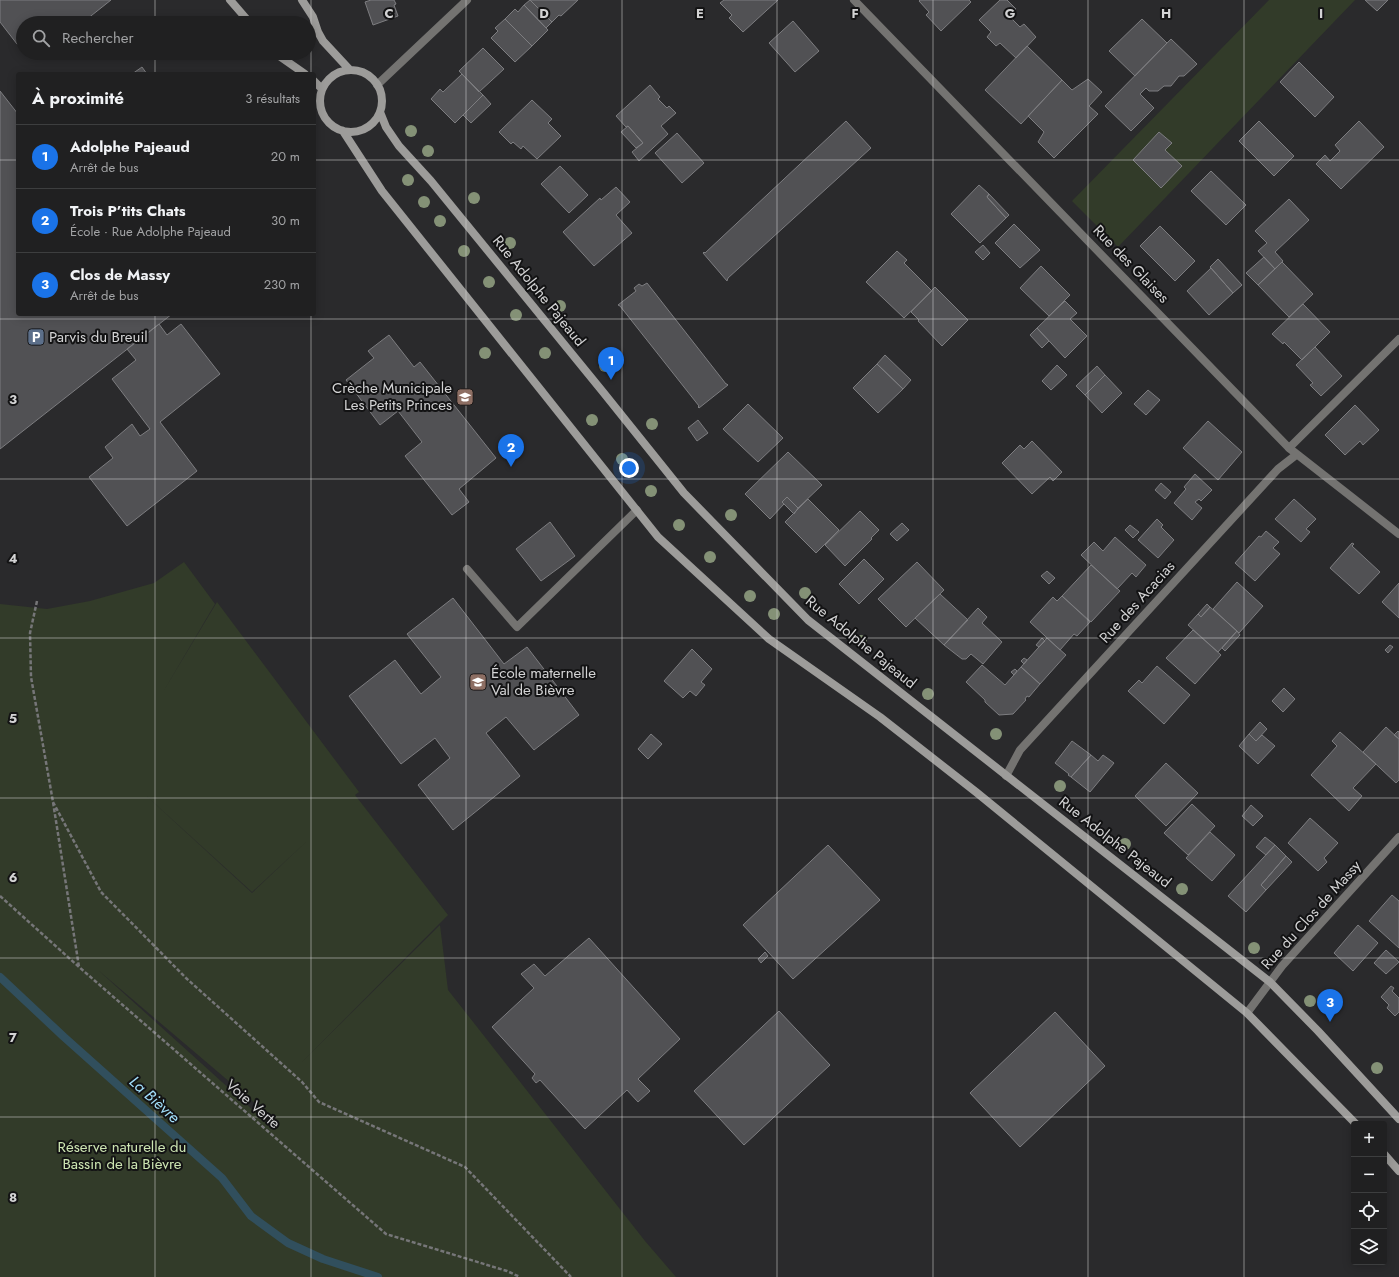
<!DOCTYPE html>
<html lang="fr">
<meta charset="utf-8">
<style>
:root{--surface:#202021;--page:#2d2d2e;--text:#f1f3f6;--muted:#a2a3a5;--line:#3d3e3f;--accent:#1a73e8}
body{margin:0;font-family:Jost,sans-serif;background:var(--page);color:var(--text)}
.controls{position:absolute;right:12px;bottom:12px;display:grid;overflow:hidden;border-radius:4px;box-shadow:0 2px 10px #0003}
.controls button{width:36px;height:36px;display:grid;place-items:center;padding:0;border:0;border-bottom:1px solid var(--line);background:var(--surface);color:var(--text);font:20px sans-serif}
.you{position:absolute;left:629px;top:468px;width:14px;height:14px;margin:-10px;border:3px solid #fff;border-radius:50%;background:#1a73e8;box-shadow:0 0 0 6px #1a73e833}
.badge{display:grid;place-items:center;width:26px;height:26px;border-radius:50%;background:var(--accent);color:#fff;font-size:13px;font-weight:700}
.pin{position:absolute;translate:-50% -33px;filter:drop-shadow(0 1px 2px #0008)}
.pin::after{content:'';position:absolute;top:21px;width:14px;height:12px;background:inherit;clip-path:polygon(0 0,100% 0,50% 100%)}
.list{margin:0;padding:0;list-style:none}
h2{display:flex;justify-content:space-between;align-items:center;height:52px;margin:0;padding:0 16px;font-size:17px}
h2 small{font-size:13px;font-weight:400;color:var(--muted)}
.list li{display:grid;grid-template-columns:26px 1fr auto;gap:12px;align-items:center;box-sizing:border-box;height:64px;padding:0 16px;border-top:1px solid var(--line)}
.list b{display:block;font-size:15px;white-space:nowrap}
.list p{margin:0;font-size:13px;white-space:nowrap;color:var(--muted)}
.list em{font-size:13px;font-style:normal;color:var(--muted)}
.icon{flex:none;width:22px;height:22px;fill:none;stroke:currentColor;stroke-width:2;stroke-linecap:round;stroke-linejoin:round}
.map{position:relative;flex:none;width:1399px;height:1277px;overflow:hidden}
.search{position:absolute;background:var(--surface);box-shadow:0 2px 10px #0003;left:16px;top:16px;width:300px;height:44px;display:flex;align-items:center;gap:10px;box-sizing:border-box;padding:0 14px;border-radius:22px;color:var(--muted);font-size:15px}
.panel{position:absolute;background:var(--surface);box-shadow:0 2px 10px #0003;left:16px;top:72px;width:300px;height:244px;border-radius:4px}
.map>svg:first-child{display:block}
</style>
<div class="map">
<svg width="1399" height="1277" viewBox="0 0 1399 1277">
<rect width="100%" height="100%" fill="#2a2a2c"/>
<path fill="#323b29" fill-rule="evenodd" d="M1269 0H1355L1118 247 1072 201Z
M184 562 215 604 163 692 217 602 359 792 355 795 448 915 301 1063 440 925 448 990 645 1241 676 1277H0V604L47 609 90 601 154 583ZM141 791 252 892 307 841 252 893ZM98 970 258 1106 253 1110Z"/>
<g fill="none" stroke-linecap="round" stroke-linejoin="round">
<path stroke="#314f5d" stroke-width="8" d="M0 977 64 1037 222 1178 251 1216 288 1243 323 1259 378 1277"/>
</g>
<path fill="#515154" stroke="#7d7d80" d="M0 0H111L82 23H23V48L17 44 0 22Z
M371 0H394L396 4 394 5 398 16 373 25 365 2Z
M530 0 552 22 546 28 524 5Z
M530 0H578L561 16 559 15 552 22Z
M724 0H778L743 32 729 18 732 15 720 3Z
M920 0H969L971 2 941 31 926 15 929 12 919 1Z
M1000 0H1007L1016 9 1009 16 1020 27 1024 24 1036 37 1016 58 1000 43 996 46 987 37 991 32 979 20Z
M1365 0H1388L1377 11Z
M524 5 548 30 532 46 505 19 515 9 518 12Z
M505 19 532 46 515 62 491 38 498 31 495 28Z
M1142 19 1167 43 1135 76 1109 51Z
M793 21 819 51 795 72 769 43Z
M1171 39 1197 64 1184 76H1179L1171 86H1164L1158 91H1149L1146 88 1140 94 1154 108 1131 131 1105 106Z
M1027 46 1062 80 1021 124 985 90Z
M483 48 504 69 479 92 459 71Z
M1299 62 1334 97 1315 117 1280 82Z
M142 67 147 74H132Z
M462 74 483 95 455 123 431 99 440 89 443 92Z
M1088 79 1102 92 1089 106 1098 114 1054 158 1038 142 1044 132 1028 116 1062 80 1072 90Z
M650 85 660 97 658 99 667 108 669 106 676 113 661 126 668 134 639 161 632 152 643 143 628 126 626 127 616 116Z
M0 91 18 114V314H172L0 449Z
M483 95 491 104 471 123 463 115Z
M532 100 552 119 548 123 561 136 537 159 523 146 521 149 513 142 511 144 499 132Z
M846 121 871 148 728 278 727 281 703 253 704 252 705 253Z
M1259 121 1294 156 1274 176 1239 141Z
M1359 121 1384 147 1341 189 1316 164 1325 155 1330 161 1340 151 1335 145Z
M628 126 643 143 636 148 621 132Z
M1159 132 1172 143 1165 150 1182 166 1161 188 1133 160Z
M677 133 704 163 682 183 655 153Z
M560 166 588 195 569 213 541 184Z
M1211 171 1246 205 1226 225 1191 191Z
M979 185 989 194 987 197 1006 218 980 243 951 214Z
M616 187 630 202 616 215 632 233 594 266 563 232 600 198 601 200Z
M989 194 1009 215 1006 218 987 197Z
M1289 199 1309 220 1275 252 1283 261 1275 269 1258 251 1267 243 1255 231Z
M1014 224 1040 250 1020 268 995 243Z
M1160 226 1195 261 1175 281 1140 246Z
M983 245 990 253 983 260 975 252Z
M897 251 907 260 904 263 932 291 904 318 866 282Z
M1264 257 1275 269 1258 285 1246 273Z
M1218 259 1242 285 1233 293 1210 267Z
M1282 262 1313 294 1289 317 1258 285Z
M1041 266 1070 295 1049 316 1020 288Z
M1211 268 1233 293 1209 315 1187 291Z
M647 283 726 384H727L728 385 699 408 698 407 699 406 620 306 618 305 636 291 634 288 639 284 642 286Z
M935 287 968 320 942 346 918 321 919 320 911 312Z
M1065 301 1077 313 1070 319 1087 336 1065 358 1037 328Z
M1303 304 1330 332 1302 360 1284 342 1283 344 1272 334Z
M159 324 167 335 181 324 220 374 160 422 197 471 127 526 89 477 113 458 105 447 132 424 140 436 150 429 112 379 136 360 127 349Z
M1037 328 1049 341 1042 348 1030 335Z
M389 335 414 367 420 362 496 458 459 489 469 502 452 515 405 456 422 442 398 411 380 425 346 380 374 358 368 351Z
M1315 347 1342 376 1321 396 1310 385 1313 383 1296 365Z
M885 355 911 380 903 389 877 364Z
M877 364 903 389 878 413 853 388Z
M1057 365 1067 375 1051 390 1042 381Z
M1097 366 1105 375 1085 395 1076 386Z
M1105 375 1122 393 1102 413 1085 395Z
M1148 390 1160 400 1146 415 1134 404Z
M748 404 783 438 758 462 723 429Z
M1355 405 1379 430 1363 445 1360 441 1345 455 1325 435Z
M698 420 708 433 697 441 688 428Z
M1208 421 1242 452 1218 480 1183 448Z
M1032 441 1062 472 1053 481 1050 477 1032 494 1002 463 1020 445 1024 449Z
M788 452 822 485 798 508 787 497 782 502 784 504 770 519 745 494Z
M1195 474 1212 490 1201 501 1199 499 1195 502 1202 508 1192 520 1174 503 1186 489 1184 487Z
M1161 483 1171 492 1165 499 1155 490Z
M787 497 798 508 794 514 782 502Z
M808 499 839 530 816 553 785 522Z
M1294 499 1316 519 1306 529 1310 532 1301 542 1275 519Z
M860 511 879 530 871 538 872 539 845 566 825 545Z
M1157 519 1163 525 1161 527 1174 540 1158 558 1138 540Z
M550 522 575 556 541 581 516 549Z
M902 523 909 530 897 541 890 534Z
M1130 525 1139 532 1133 538 1125 530Z
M1266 531 1279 542 1273 548 1280 554 1255 581 1235 563 1259 536 1261 537Z
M1115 537 1146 565 1136 577 1132 573 1117 589 1081 555 1094 542 1103 551Z
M1352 543 1354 544 1352 546 1380 572 1359 594 1330 568Z
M864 559 884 579 859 604 839 584Z
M917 562 944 590 906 627 878 599Z
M1091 565 1120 591 1091 622 1062 596Z
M1047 571 1055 578 1049 584 1041 576Z
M1237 582 1263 606 1239 633 1213 609Z
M1399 583V618L1382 602Z
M940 594 968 620 944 645 915 618Z
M1062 596 1090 622 1077 636 1074 634 1060 650 1030 622 1053 597 1057 601Z
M453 598 504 664 527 647 579 715 534 750 506 717 486 733 520 776 453 830 418 785 450 758 435 738 401 764 349 696 395 660 421 694 441 677 407 634Z
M1207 604 1210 607 1201 617 1198 614Z
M1210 607 1237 631 1218 652 1188 625 1198 614 1201 617Z
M978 608 987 617 982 623 1002 642 983 664 971 654 966 659H962L944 645Z
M1193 630 1221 655 1195 684 1166 658Z
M1237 631 1240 635 1225 651 1222 648Z
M1042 638 1045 641 1039 647 1036 645Z
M1047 638 1066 655 1040 684 1021 667Z
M1390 645 1393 647 1388 653 1385 650Z
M692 649 712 669 701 682 705 685 696 696 690 691 683 698 664 681Z
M1024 658 1027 660 1024 664 1021 661Z
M982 665 1005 685 1021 667 1040 684 1029 697 1027 696 1025 699 1026 700 1013 714 999 715 985 702V700L966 682Z
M1157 666 1190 695 1164 724 1128 691 1139 680 1142 683Z
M1015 669 1017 671 1014 675 1011 672Z
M1284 688 1295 699 1283 712 1272 701Z
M1260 722 1267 729 1256 741 1249 734Z
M1386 727 1399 739V780L1396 783 1363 752Z
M1398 731 1399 732V739L1394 735Z
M1340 732 1376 764 1353 788 1362 796 1349 811 1311 775 1337 746 1332 741Z
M651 734 662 744 648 759 638 749Z
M1249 734 1256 741 1262 735 1275 746 1258 764 1239 746Z
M1072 741 1091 755 1071 777 1068 775 1069 774 1055 763Z
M1091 755 1098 761 1103 755 1114 763 1090 792 1071 777Z
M1166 763 1198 793 1166 826 1135 796Z
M1192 804 1215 826 1188 855 1164 833Z
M1251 805 1263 816 1253 826 1242 816Z
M1310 818 1338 843 1324 858 1327 862 1318 871 1288 843Z
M1210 832 1235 855 1212 881 1186 858Z
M1265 837 1275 845 1266 855 1256 847Z
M828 845 880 900 793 979 743 925Z
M1275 845 1286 856 1261 885 1266 890 1246 912 1228 896Z
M1286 856 1292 862 1266 890 1261 885Z
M1392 895 1399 901V948L1369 921Z
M1358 925 1378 943 1353 971 1334 953Z
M589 938 680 1039 638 1079 650 1091 638 1102 627 1090 585 1129 540 1080 536 1083 532 1078 535 1074 492 1027 534 988 521 974 534 964 545 976Z
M1386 950 1399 962 1386 974 1374 963Z
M765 952 768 956 761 963 758 959Z
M1391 986 1394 988 1392 991 1399 998V1012L1395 1016 1387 1008 1389 1005 1381 997Z
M779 1011 830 1065 744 1145 694 1091Z
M1055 1012 1105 1066 1020 1147 970 1093Z"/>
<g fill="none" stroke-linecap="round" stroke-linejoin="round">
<path stroke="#767678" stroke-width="2.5" stroke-dasharray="4 2" stroke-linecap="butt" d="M37 601 30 633 31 677 53 802 79 967
M53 802 101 892 186 978 302 1082 319 1102 465 1167 571 1277
M0 896 79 967 386 1234 507 1271 520 1277"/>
<path stroke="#747371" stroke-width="8" d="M1289 448 1399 339
M467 569 517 627 637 510"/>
<path stroke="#747371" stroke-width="8" d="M854 0 1289 448 1399 534
M377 85 467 0
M1006 776 1020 750 1278 469 1296 455
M1247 1013 1282 966 1399 837"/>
<path stroke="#9d9c9a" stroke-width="8" d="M230 0 250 23
M302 0 313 17 318 32 323 41 349 69
M275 53 305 74
M320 101a31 31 0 1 1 62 0a31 31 0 1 1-62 0Z
M314 81 322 89
M380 112 386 127 399 146 431 181 603 392 684 493 808 620 1270 982 1318 1031 1399 1119
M343 131 382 191 658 537 769 639 880 717 976 792 1247 1013 1356 1124
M1384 1154 1399 1171"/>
</g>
<g fill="#849176">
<circle cx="411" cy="131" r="6"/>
<circle cx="428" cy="151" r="6"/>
<circle cx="408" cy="180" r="6"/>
<circle cx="474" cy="198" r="6"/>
<circle cx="424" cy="202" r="6"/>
<circle cx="440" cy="221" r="6"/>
<circle cx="510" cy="243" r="6"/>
<circle cx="464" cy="251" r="6"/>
<circle cx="489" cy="282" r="6"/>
<circle cx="560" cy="306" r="6"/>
<circle cx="516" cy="315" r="6"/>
<circle cx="485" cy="353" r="6"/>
<circle cx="545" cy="353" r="6"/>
<circle cx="605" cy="366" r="6"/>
<circle cx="592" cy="420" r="6"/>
<circle cx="652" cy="424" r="6"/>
<circle cx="622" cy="459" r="6"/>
<circle cx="651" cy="491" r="6"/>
<circle cx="731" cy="515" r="6"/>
<circle cx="679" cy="525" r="6"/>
<circle cx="710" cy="557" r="6"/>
<circle cx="805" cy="593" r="6"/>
<circle cx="750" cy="596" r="6"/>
<circle cx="774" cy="614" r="6"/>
<circle cx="861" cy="641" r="6"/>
<circle cx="928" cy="694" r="6"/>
<circle cx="996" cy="734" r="6"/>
<circle cx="1060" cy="786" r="6"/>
<circle cx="1125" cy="844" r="6"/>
<circle cx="1182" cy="889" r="6"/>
<circle cx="1254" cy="948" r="6"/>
<circle cx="1310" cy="1001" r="6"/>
<circle cx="1377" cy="1068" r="6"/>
</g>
<path fill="none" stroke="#d3d3d4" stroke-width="1" stroke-opacity="0.55" d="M155 0V23M311 0V74M466 0V1277M622 0V1277M777 0V1277M933 0V1277M1088 0V1277M1244 0V1277M155 53V74M0 160H18M314 160H1399M155 314V1277M311 314V1277M0 319H1399M0 479H1399M0 638H1399M0 798H1399M0 958H1399M0 1117H1399"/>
<defs>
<symbol id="parking-square" viewBox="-11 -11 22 22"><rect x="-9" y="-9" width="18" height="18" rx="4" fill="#5c6f8a" stroke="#131314"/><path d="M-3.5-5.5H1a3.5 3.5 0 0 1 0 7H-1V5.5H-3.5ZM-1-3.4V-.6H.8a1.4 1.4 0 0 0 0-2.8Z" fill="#fff"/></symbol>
<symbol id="school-square" viewBox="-11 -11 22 22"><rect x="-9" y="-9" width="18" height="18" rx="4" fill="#8d6e63" stroke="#131314"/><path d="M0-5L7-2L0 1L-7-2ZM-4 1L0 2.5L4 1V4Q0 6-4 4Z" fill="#fff"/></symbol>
</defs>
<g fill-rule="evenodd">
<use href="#parking-square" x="26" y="327" width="20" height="20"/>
<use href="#school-square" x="455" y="387" width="20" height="20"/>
<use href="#school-square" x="468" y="672" width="20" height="20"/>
</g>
<g text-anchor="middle" stroke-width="4" stroke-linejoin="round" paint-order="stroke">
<g font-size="15" fill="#d3d3d4" stroke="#131314">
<text transform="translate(1131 264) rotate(46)" y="5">Rue des Glaises</text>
<text transform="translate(539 291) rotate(51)" y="5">Rue Adolphe Pajeaud</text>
<text transform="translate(1137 602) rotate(-48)" y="5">Rue des Acacias</text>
<text transform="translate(861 642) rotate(39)" y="5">Rue Adolphe Pajeaud</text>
<text transform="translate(1115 842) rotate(38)" y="5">Rue Adolphe Pajeaud</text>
<text transform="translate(1311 915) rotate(-48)" y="5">Rue du Clos de Massy</text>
<text transform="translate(253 1104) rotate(41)" y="5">Voie Verte</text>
</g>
<g font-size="15" fill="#d3d3d4" stroke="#131314" text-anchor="start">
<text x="49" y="342">Parvis du Breuil</text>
<text x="452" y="393" text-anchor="end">Crèche Municipale<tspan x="452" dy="17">Les Petits Princes</tspan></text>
<text x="491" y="678">École maternelle<tspan x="491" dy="17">Val de Bièvre</tspan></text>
</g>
<g font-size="15" fill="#cde5b2" stroke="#131314">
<text x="122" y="1152">Réserve naturelle du<tspan x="122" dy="17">Bassin de la Bièvre</tspan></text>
</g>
<g font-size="16" font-style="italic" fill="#a1ddf9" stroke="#131314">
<text transform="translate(155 1099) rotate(42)" y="6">La Bièvre</text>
</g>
</g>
<g font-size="13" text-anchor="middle" font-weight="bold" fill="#d3d3d4" stroke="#131314" stroke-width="4" stroke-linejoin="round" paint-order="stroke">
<text x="389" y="18">C</text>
<text x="544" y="18">D</text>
<text x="700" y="18">E</text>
<text x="855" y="18">F</text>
<text x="1010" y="18">G</text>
<text x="1166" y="18">H</text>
<text x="1321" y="18">I</text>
<text x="13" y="404">3</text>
<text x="13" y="563">4</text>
<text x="13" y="723">5</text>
<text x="13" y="882">6</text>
<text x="13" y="1042">7</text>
<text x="13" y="1202">8</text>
</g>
</svg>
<div class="controls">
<button>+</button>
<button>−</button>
<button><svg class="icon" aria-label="locate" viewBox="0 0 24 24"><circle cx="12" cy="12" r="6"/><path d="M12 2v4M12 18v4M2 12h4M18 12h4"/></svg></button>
<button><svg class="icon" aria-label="layers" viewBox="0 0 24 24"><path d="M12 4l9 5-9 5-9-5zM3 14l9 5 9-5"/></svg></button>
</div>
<div class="you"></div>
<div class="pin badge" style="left:611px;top:380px">1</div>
<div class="pin badge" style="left:511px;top:467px">2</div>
<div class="pin badge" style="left:1330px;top:1022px">3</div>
<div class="search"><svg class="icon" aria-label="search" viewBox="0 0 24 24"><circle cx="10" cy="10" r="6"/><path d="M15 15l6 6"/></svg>Rechercher</div>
<section class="panel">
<h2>À proximité<small>3 résultats</small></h2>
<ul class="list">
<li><span class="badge">1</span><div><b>Adolphe Pajeaud</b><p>Arrêt de bus</p></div><em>20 m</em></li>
<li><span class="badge">2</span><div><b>Trois P’tits Chats</b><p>École · Rue Adolphe Pajeaud</p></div><em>30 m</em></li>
<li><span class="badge">3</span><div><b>Clos de Massy</b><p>Arrêt de bus</p></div><em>230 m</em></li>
</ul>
</section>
</div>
